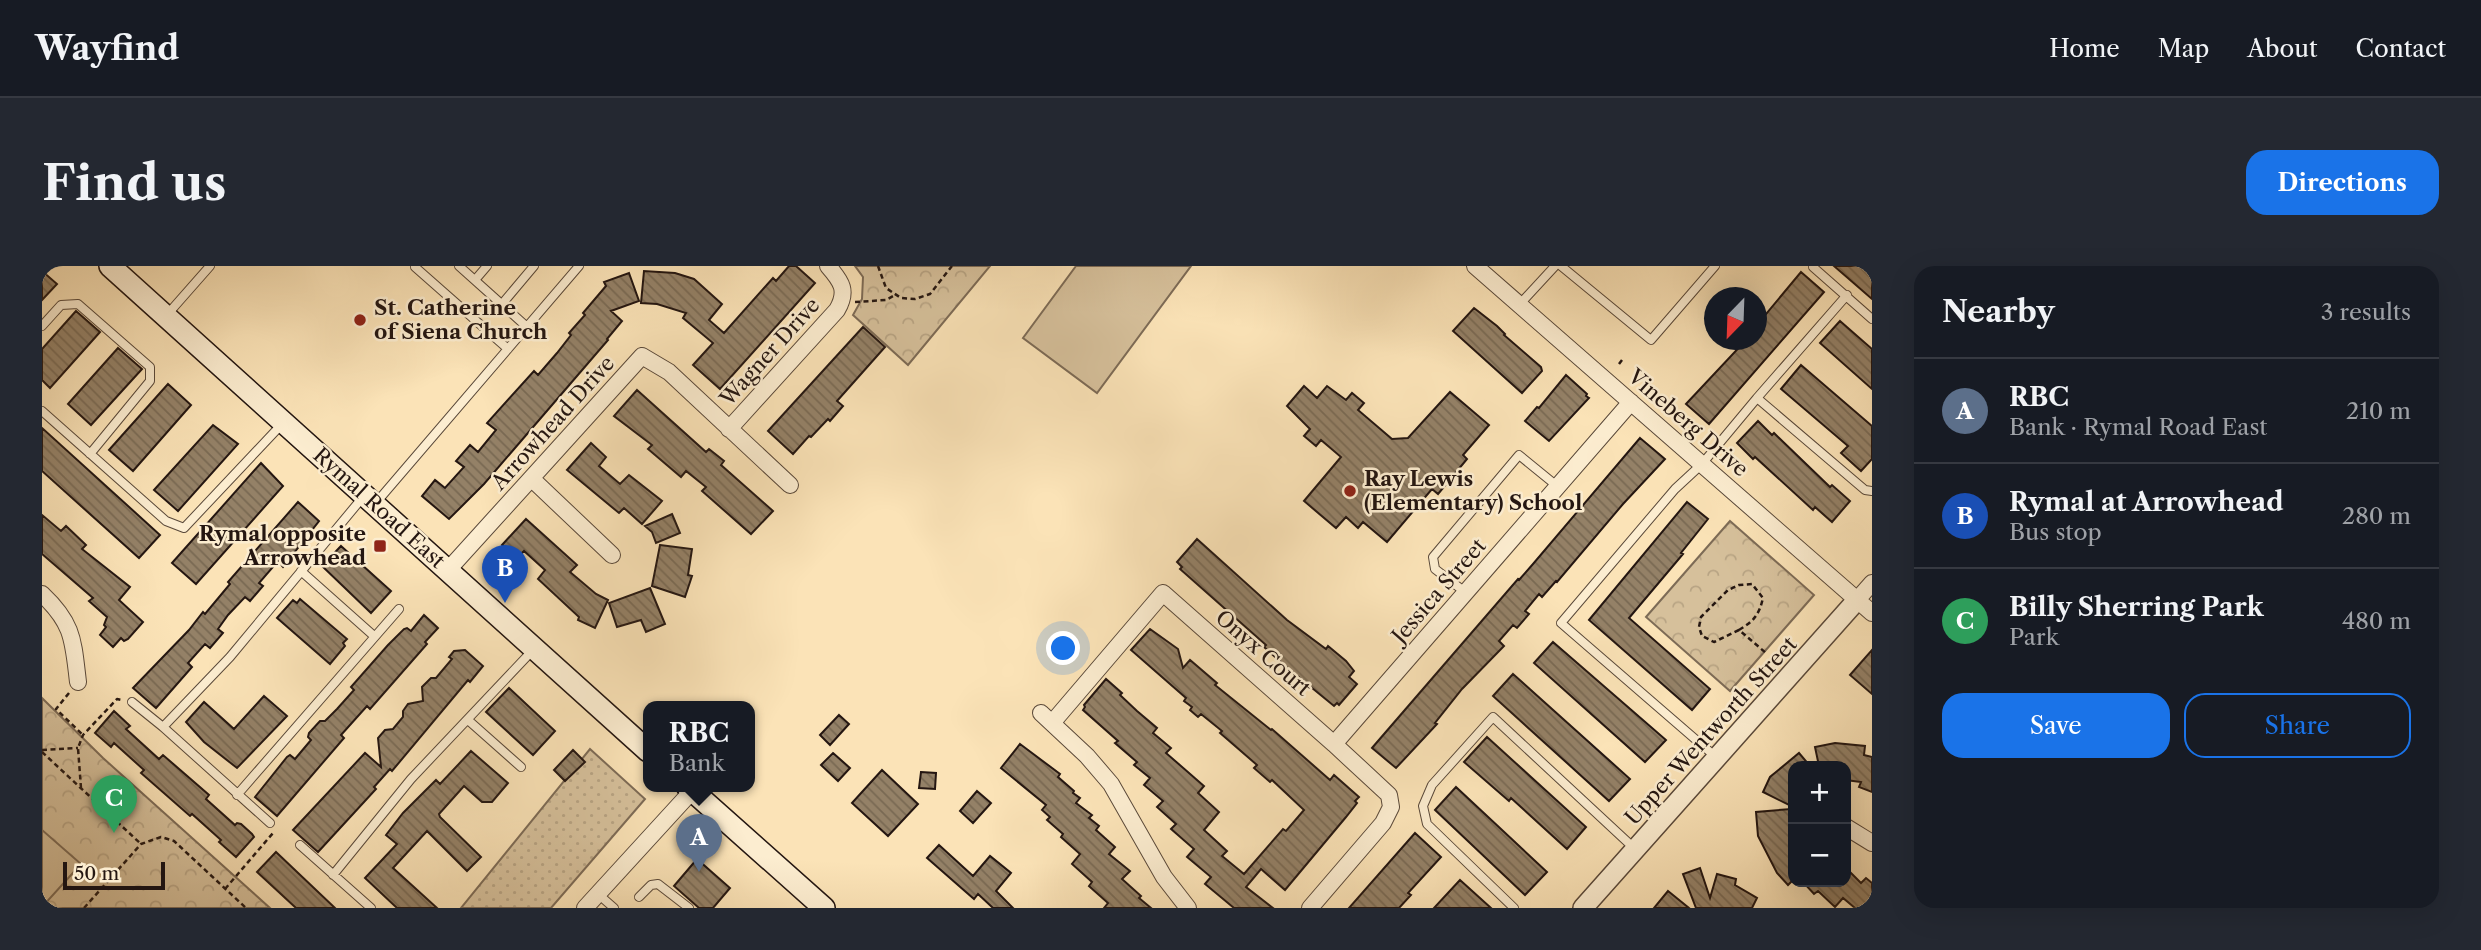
<!DOCTYPE html>
<meta charset="utf-8">
<style>
:root{--surface:#171b24;--page:#242831;--text:#f1f3f6;--muted:#9ea1a6;--line:#363941;--accent:#1a73e8}
body{margin:0;font-family:"Libre Caslon Text",serif;background:var(--page);color:var(--text)}
.controls{position:absolute;right:21px;bottom:21px;display:grid;overflow:hidden;border-radius:14px;box-shadow:0 7px 28px #0002}
.controls button{width:63px;height:63px;display:grid;place-items:center;padding:0;border:0;border-bottom:2px solid var(--line);background:var(--surface);color:var(--text);font:35px sans-serif}
.compass{position:absolute;left:1662px;top:21px;width:63px;height:63px;border-radius:50%;background:var(--surface);box-shadow:0 7px 28px #0002;rotate:203deg}
.scale{position:absolute;left:21px;bottom:18px;width:102px;box-sizing:border-box;padding-left:7px;border:4px solid #241611;border-top:0;font-size:19px;line-height:24px;white-space:nowrap;color:#241611;-webkit-text-stroke:5px #fcedd0;paint-order:stroke}
.you{position:absolute;left:1022px;top:383px;width:24px;height:24px;margin:-18px;border:5px solid #fff;border-radius:50%;background:#1a73e8;box-shadow:0 0 0 10px #1a73e833}
.badge{display:grid;place-items:center;width:46px;height:46px;border-radius:50%;background:var(--accent);color:#fff;font-size:23px;font-weight:700}
.pin{position:absolute;translate:-50% -58px;filter:drop-shadow(0 2px 4px #0008)}
.pin::after{content:'';position:absolute;top:37px;width:24px;height:21px;background:inherit;clip-path:polygon(0 0,100% 0,50% 100%)}
.popup{position:absolute;left:601px;top:435px;width:112px;height:91px;box-sizing:border-box;display:grid;place-content:center;border-radius:14px;background:var(--surface);filter:drop-shadow(0 2px 5px #0005);font-size:23px;white-space:nowrap;color:var(--muted)}
.popup b{font-size:26px;color:var(--text)}
.popup::after{content:'';position:absolute;left:50%;top:100%;margin-left:-14px;border:14px solid transparent;border-top-color:var(--surface)}
.list{margin:0;padding:0;list-style:none}
h2{display:flex;justify-content:space-between;align-items:center;height:91px;margin:0;padding:0 28px;font-size:30px}
h2 small{font-size:23px;font-weight:400;color:var(--muted)}
.list li{display:grid;grid-template-columns:46px 1fr auto;gap:21px;align-items:center;box-sizing:border-box;height:105px;padding:0 28px;border-top:2px solid var(--line)}
.list b{display:block;font-size:26px;white-space:nowrap}
.list p{margin:0;font-size:23px;white-space:nowrap;color:var(--muted)}
.list em{font-size:23px;font-style:normal;color:var(--muted)}
.actions{display:flex;gap:14px;padding:21px 28px}
.actions a{flex:1;padding:16px 0;border:2px solid var(--accent);border-radius:21px;text-align:center;font-size:24px;color:var(--accent)}
.actions .main{background:var(--accent);color:#fff}
.map{position:relative;flex:none;width:1830px;height:642px;overflow:hidden;border-radius:21px}
header{display:flex;align-items:center;gap:42px;box-sizing:border-box;height:98px;padding:0 35px;background:var(--surface);border-bottom:2px solid var(--line)}
header strong{font-size:33px}
nav{display:flex;gap:38px;margin-inline-start:auto;font-size:24px}
.intro{display:flex;align-items:center;justify-content:space-between;box-sizing:border-box;height:168px;padding:0 42px}
h1{margin:0;font-size:49px}
.button{padding:18px 32px;border-radius:21px;background:var(--accent);color:#fff;font-size:24px;font-weight:700}
main{display:flex;gap:42px;padding:0 42px}
aside{flex:1;background:var(--surface);border-radius:21px;box-shadow:0 7px 28px #0002}
.map>svg:first-child{display:block}
</style>
<header>
<strong>Wayfind</strong>
<nav><a>Home</a><a>Map</a><a>About</a><a>Contact</a></nav>
</header>
<div class="intro"><h1>Find us</h1><a class="button">Directions</a></div>
<main>
<div class="map">
<svg width="1830" height="642" viewBox="0 0 1830 642">
<defs>
<pattern id="grass-dots" width="8" height="8" patternUnits="userSpaceOnUse" patternTransform="scale(1.75)"><rect width="8" height="8" fill="#d6c09b"/><path d="M2 2h.1M6 6h.1" fill="none" stroke="#b8a484" stroke-width="1.8" stroke-linecap="round"/></pattern>
<pattern id="park-crowns" width="20" height="18" patternUnits="userSpaceOnUse" patternTransform="scale(1.75)"><rect width="20" height="18" fill="#d6c09b"/><path d="M2 6a3 3 0 1 1 6 0M12 15a3 3 0 1 1 6 0" fill="none" stroke="#b8a484"/></pattern>
<pattern id="building-back-hatch" width="6" height="6" patternUnits="userSpaceOnUse" patternTransform="scale(1.75)"><rect width="6" height="6" fill="#948167"/><path d="M-1 5l2 2M0 0l6 6M5-1l2 2" fill="none" stroke="#796953"/></pattern>
</defs>
<rect width="100%" height="100%" fill="#fbe3b7"/>
<filter id="stains"><feTurbulence type="fractalNoise" baseFrequency=".00286" numOctaves="4"/><feColorMatrix values="0 0 0 0 .2 0 0 0 0 .09 0 0 0 0 .02 0 0 0 .5 -.17"/></filter>
<radialGradient id="worn" r=".72"><stop offset=".6" stop-color="#630" stop-opacity="0"/><stop offset="1" stop-color="#630" stop-opacity=".3"/></radialGradient>
<path fill="url(#grass-dots)" stroke="#7d6b56" stroke-width="2" d="M548 483 603 533 509 642H419Z"/>
<path fill="url(#park-crowns)" stroke="#7d6b56" stroke-width="2" d="M813 0H948L866 99 811 49 820 33 821 11Z
M1688 255 1772 329 1688 425 1604 351Z
M0 432 61 492 228 642H0Z"/>
<path fill="#d6c09b" stroke="#7d6b56" stroke-width="2" d="M1034 0H1149L1055 127 981 72Z
M0 564 39 598 0 641Z"/>
<path fill="url(#building-back-hatch)" stroke="#241611" stroke-width="2" d="M747 0H754L773 17 678 123 651 99 671 77 641 52 644 47 615 38 599 37 602 5 633 7 652 13 680 38 667 54 682 67 731 12 734 15Z
M1792 0H1830V33Z
M0 5 15 18 0 34Z
M1759 6 1782 26 1667 158 1644 138 1704 74H1714V60Z
M587 7 597 35 569 45 580 55 565 73 566 74 442 218 407 253 380 230 393 214 403 222 422 201 414 195 428 179 436 186 454 164 445 157 492 105 496 109 515 87 529 69 527 67 543 49 541 47 564 20 562 16Z
M1432 42 1455 60 1463 68 1462 69 1499 101 1500 105 1480 127 1411 65Z
M34 45 58 66 8 122 0 114V83Z
M1798 55 1830 83V123L1778 77Z
M821 61 843 81 795 135 801 140 788 155 786 153 769 171 767 170 751 188 726 165Z
M76 82 100 103 49 159 26 138Z
M1759 99 1830 160V193L1819 205 1799 187 1806 180 1739 123Z
M1524 109 1545 128 1544 130 1547 132 1507 175 1483 155 1495 141 1497 142Z
M126 118 149 139 91 205 67 184Z
M1262 120 1275 132 1285 120 1304 134 1310 127 1322 137 1316 144 1350 173 1366 172 1408 126 1447 159 1421 189 1425 193 1396 228 1390 223 1345 276 1321 256 1316 262 1304 251 1294 262 1262 235 1299 191 1279 174 1274 180 1262 170 1268 163 1245 140Z
M595 124 664 186 667 183 682 195 679 199 731 245 709 268 660 225 664 221 644 205 639 211 606 183 610 179 572 150Z
M1716 155 1730 169 1732 167 1788 221 1790 219 1808 235 1790 256 1773 241 1771 244 1713 191 1711 193 1695 177Z
M171 159 196 178 136 245 112 224Z
M0 162 118 269 97 292 0 205Z
M1598 172 1623 193 1581 238 1515 316 1514 315 1500 331 1497 328 1483 345 1487 348 1475 362 1471 359 1457 375 1462 380 1420 423 1393 457 1395 458 1354 502 1330 482 1476 313 1477 314 1491 298Z
M549 177 564 191 557 200 578 218 587 209 620 235 600 258 582 242 577 247 525 204Z
M219 197 241 220 154 318 130 297Z
M256 236 277 255 241 301 236 295 217 317 221 320 208 335 203 331 186 349 176 363 181 367 168 382 163 378 146 397 150 401 114 442 91 422 147 364 161 346 163 348 188 318 186 316Z
M1645 236 1666 253 1639 287 1641 288 1587 352 1668 423 1650 444 1547 354Z
M630 248 638 267 614 277 610 266 603 260Z
M0 249 19 265 24 260 44 279 40 283 88 321 77 334 101 356 86 373 82 375 79 372 71 381 58 369 64 361 62 359 65 351 47 335 51 332 0 288Z
M484 253 535 299 528 306 554 328 566 334 553 362 536 354 537 351 496 313 503 304 482 285 475 292 460 279Z
M1155 273 1245 354 1284 383 1286 380 1304 395 1312 405 1307 411 1315 418 1297 439 1295 437 1292 440 1242 399 1222 381 1224 379 1138 303 1140 301 1135 296Z
M618 279 650 283 646 309 650 310 643 331 610 320Z
M299 280 349 325 329 347 280 300Z
M608 322 623 358 604 366 599 354 575 361 567 337Z
M258 333 305 373 301 377 303 380 288 398 235 352 251 334 255 337Z
M382 349 396 362 383 376 385 378 328 443 325 440 299 469 302 472 235 550 213 531 245 491 248 489 253 493 269 474 266 471 267 467 278 455H283L295 443 312 424 309 421 346 379 362 363 365 362 369 365Z
M1108 363 1136 383 1141 402 1148 394 1175 417 1173 419 1229 464 1230 463 1288 514 1292 509 1317 531 1313 535 1315 537 1304 551 1243 624 1219 603 1204 621 1231 642H1192L1163 618 1169 611 1145 591 1152 583 1129 563 1134 558 1115 541 1121 535 1102 519 1108 512 1092 499 1095 496 1073 477 1076 475 1041 444 1043 441 1042 439 1064 413 1080 427 1078 429 1095 445 1115 462 1111 467 1129 482 1124 487 1162 520 1156 527 1177 546 1162 564 1185 585 1180 590 1202 608 1241 563 1244 565 1262 544 1230 514 1228 516 1212 502 1215 499 1178 467 1180 465 1159 448 1156 451 1148 444 1150 441 1142 435 1144 432 1089 384Z
M1511 376 1624 474 1603 496 1492 397Z
M423 384 441 400 428 416 426 414 350 505 348 503 332 521 334 523 276 586 251 564 323 487 339 501 336 472 343 464 351 463 361 451V445L366 438 381 435 380 421 389 412H394L410 393 407 391 412 385Z
M1830 384V428L1808 409Z
M1471 408 1588 513 1567 535 1451 430Z
M467 422 513 465 491 489 444 446Z
M222 430 245 450 195 502 162 476 144 456 162 436 192 463Z
M72 445 88 460 84 463 117 493 121 489 167 529 164 533 193 559 195 557 199 558 210 568 212 571 194 591 177 576 179 574 150 548 148 550 99 507 102 504 72 477 69 481 53 467Z
M797 449 807 458 788 479 778 469Z
M1445 471 1544 561 1525 583 1469 532 1467 535 1422 496Z
M1793 477 1823 480 1822 489 1830 491V526L1817 521 1819 516 1804 514V500H1777L1773 481Z
M978 478 1018 508 1016 511 1032 525 1031 527 1038 532 1034 537 1050 549 1047 552 1057 560 1054 564 1073 581 1067 588 1088 605 1080 613 1099 630 1097 632 1109 642H1062L1066 637 1047 620 1050 616 1030 598 1038 588 1019 571 1021 568 1005 554 1008 551 1000 544 1004 539 959 502Z
M531 484 543 496 523 515 512 504Z
M429 485 466 517 450 536H440L422 520 397 548 398 551 439 591 425 605 385 565 351 602 395 642H355L323 612 355 578 344 569 361 547 394 514 398 518Z
M791 487 808 502 796 515 779 499Z
M1757 487 1768 500H1751V541L1721 526 1728 511Z
M840 504 876 538 846 570 810 537Z
M879 506 894 507 893 523 877 522Z
M1414 521 1505 606 1483 629 1393 544Z
M935 525 949 537 931 557 918 545Z
M1749 543 1751 614 1746 619 1735 607 1716 570 1714 546Z
M1373 567 1399 591 1366 627 1369 629 1357 642H1307Z
M897 579 931 610 948 590 969 607 954 625 971 642H951L936 628 932 633 885 592Z
M234 586 293 642H254L215 606Z
M655 593 688 622 671 642H657L632 620Z
M1658 602 1668 632 1675 608 1694 613 1693 619 1715 632 1710 642H1654L1641 608Z
M1804 602 1819 617 1824 612 1830 617V642H1813L1801 632 1793 641 1776 625 1772 628 1761 616H1804Z
M1418 614 1449 642H1392Z
M1626 625 1647 642H1612Z"/>
<g fill="none" stroke-linecap="round" stroke-linejoin="round">
<defs>
<path id="service" d="M417 0 485 61
M1519 0 1609 74 1673 0
M373 1 466 83
M1771 1 1830 53
M433 14 445 0
M460 38 492 0
M1478 38 1513 0
M124 50 168 0
M0 60 19 39 36 38 108 101V115L48 188
M1715 132 1805 29
M0 145 124 255 142 262 240 158
M333 238 537 0
M259 305 332 370
M1423 326 1393 303 1391 291 1477 189 1515 220
M90 436 121 461 228 557
M426 454 479 501
M121 461 188 391 321 231
M1675 492 1519 357 1633 223 1660 198 1715 132 1823 224 1830 225
M195 529 357 343
M258 579 329 642
M291 609 369 513 491 384
M556 628 572 642
M597 631 609 619 616 618 647 642
M1472 642 1385 558 1381 540 1390 519 1451 451 1593 583"/>
<path id="minor" d="M1433 0 1830 347
M687 163 795 44C806 25 800 16 786 0
M490 213 570 289
M406 304 600 90 627 106 748 219
M0 328C32 358 31 375 36 416
M1815 334 1830 317
M999 447 1045 490 1069 518 1122 611 1146 642
M1010 457 1121 327 1292 478 1347 529 1349 541 1341 557 1268 642
M1292 478 1589 136
M1804 561 1830 577
M543 642 650 525"/>
<path id="tertiary" d="M1541 642 1815 334"/>
<path id="secondary" d="M68 0 606 485
M645 520 782 642"/>
</defs>
<use href="#service" stroke="#5a493a" stroke-width="10"/>
<use href="#minor" stroke="#5a493a" stroke-width="18"/>
<use href="#tertiary" stroke="#5a493a" stroke-width="22"/>
<use href="#secondary" stroke="#241611" stroke-width="24"/>
<path stroke="#241611" stroke-width="2.5" stroke-dasharray="5 3.5" stroke-linecap="butt" d="M836 0 844 22 859 32 873 33 888 28 910 0
M813 36 844 34 853 29
M1577 98 1580 94
M1697 364C1712 355 1717 349 1721 332L1710 318 1697 319 1686 324 1659 351 1657 361 1660 370 1672 376 1697 364 1724 387
M27 427 14 443 41 469
M0 484 36 482
M0 486 99 578
M39 522 36 482 41 469 75 433 80 434
M183 623 231 567
M42 642 99 578 119 571 132 575 204 642"/>
<use href="#service" stroke="#fcedd0" stroke-width="8"/>
<use href="#minor" stroke="#fcedd0" stroke-width="16"/>
<use href="#tertiary" stroke="#fcedd0" stroke-width="19"/>
<use href="#secondary" stroke="#fcedd0" stroke-width="21"/>
</g>
<g fill="#8f2418" stroke="#fcedd0" stroke-width="2.5">
<circle cx="318" cy="54" r="7"/>
<circle cx="1308" cy="225" r="7"/>
<rect x="331" y="273" width="14" height="14" rx="3.5"/>
</g>
<g text-anchor="middle" stroke-width="5" stroke-linejoin="round" paint-order="stroke">
<g font-size="21" font-weight="bold" fill="#241611" stroke="#fcedd0" text-anchor="start">
<text x="332" y="49">St. Catherine<tspan x="332" dy="24">of Siena Church</tspan></text>
<text x="1322" y="220">Ray Lewis<tspan x="1322" dy="24">(Elementary) School</tspan></text>
<text x="324" y="275" text-anchor="end">Rymal opposite<tspan x="324" dy="24">Arrowhead</tspan></text>
</g>
<g font-size="21" fill="#241611" stroke="#fcedd0">
<text transform="translate(728 86) rotate(-48)" y="7">Wagner Drive</text>
<text transform="translate(511 157) rotate(-48)" y="7">Arrowhead Drive</text>
<text transform="translate(1646 157) rotate(41)" y="7">Vineberg Drive</text>
<text transform="translate(337 242) rotate(42)" y="7">Rymal Road East</text>
<text transform="translate(1397 325) rotate(-49)" y="7">Jessica Street</text>
<text transform="translate(1221 387) rotate(41)" y="7">Onyx Court</text>
<text transform="translate(1669 465) rotate(-48)" y="7">Upper Wentworth Street</text>
</g>
</g>
<rect width="100%" height="100%" filter="url(#stains)"/>
<rect width="100%" height="100%" fill="url(#worn)"/>
</svg>
<div class="controls">
<button>+</button>
<button>−</button>
</div>
<svg class="compass" viewBox="-18 -18 36 36"><path d="M0-13l5 13h-10z" fill="#e53935"/><path d="M0 13l5-13h-10z" fill="#9ea1a6"/></svg>
<div class="scale">50 m</div>
<div class="you"></div>
<div class="pin badge" style="left:657px;top:606px;background:#5c6f8a">A</div>
<div class="popup"><b>RBC</b>Bank</div>
<div class="pin badge" style="left:463px;top:337px;background:#1a4fb4">B</div>
<div class="pin badge" style="left:72px;top:567px;background:#2e9e5b">C</div>
</div>
<aside>
<h2>Nearby<small>3 results</small></h2>
<ul class="list">
<li><span class="badge" style="background:#5c6f8a">A</span><div><b>RBC</b><p>Bank · Rymal Road East</p></div><em>210 m</em></li>
<li><span class="badge" style="background:#1a4fb4">B</span><div><b>Rymal at Arrowhead</b><p>Bus stop</p></div><em>280 m</em></li>
<li><span class="badge" style="background:#2e9e5b">C</span><div><b>Billy Sherring Park</b><p>Park</p></div><em>480 m</em></li>
</ul>
<div class="actions"><a class="main">Save</a><a>Share</a></div>
</aside>
</main>
